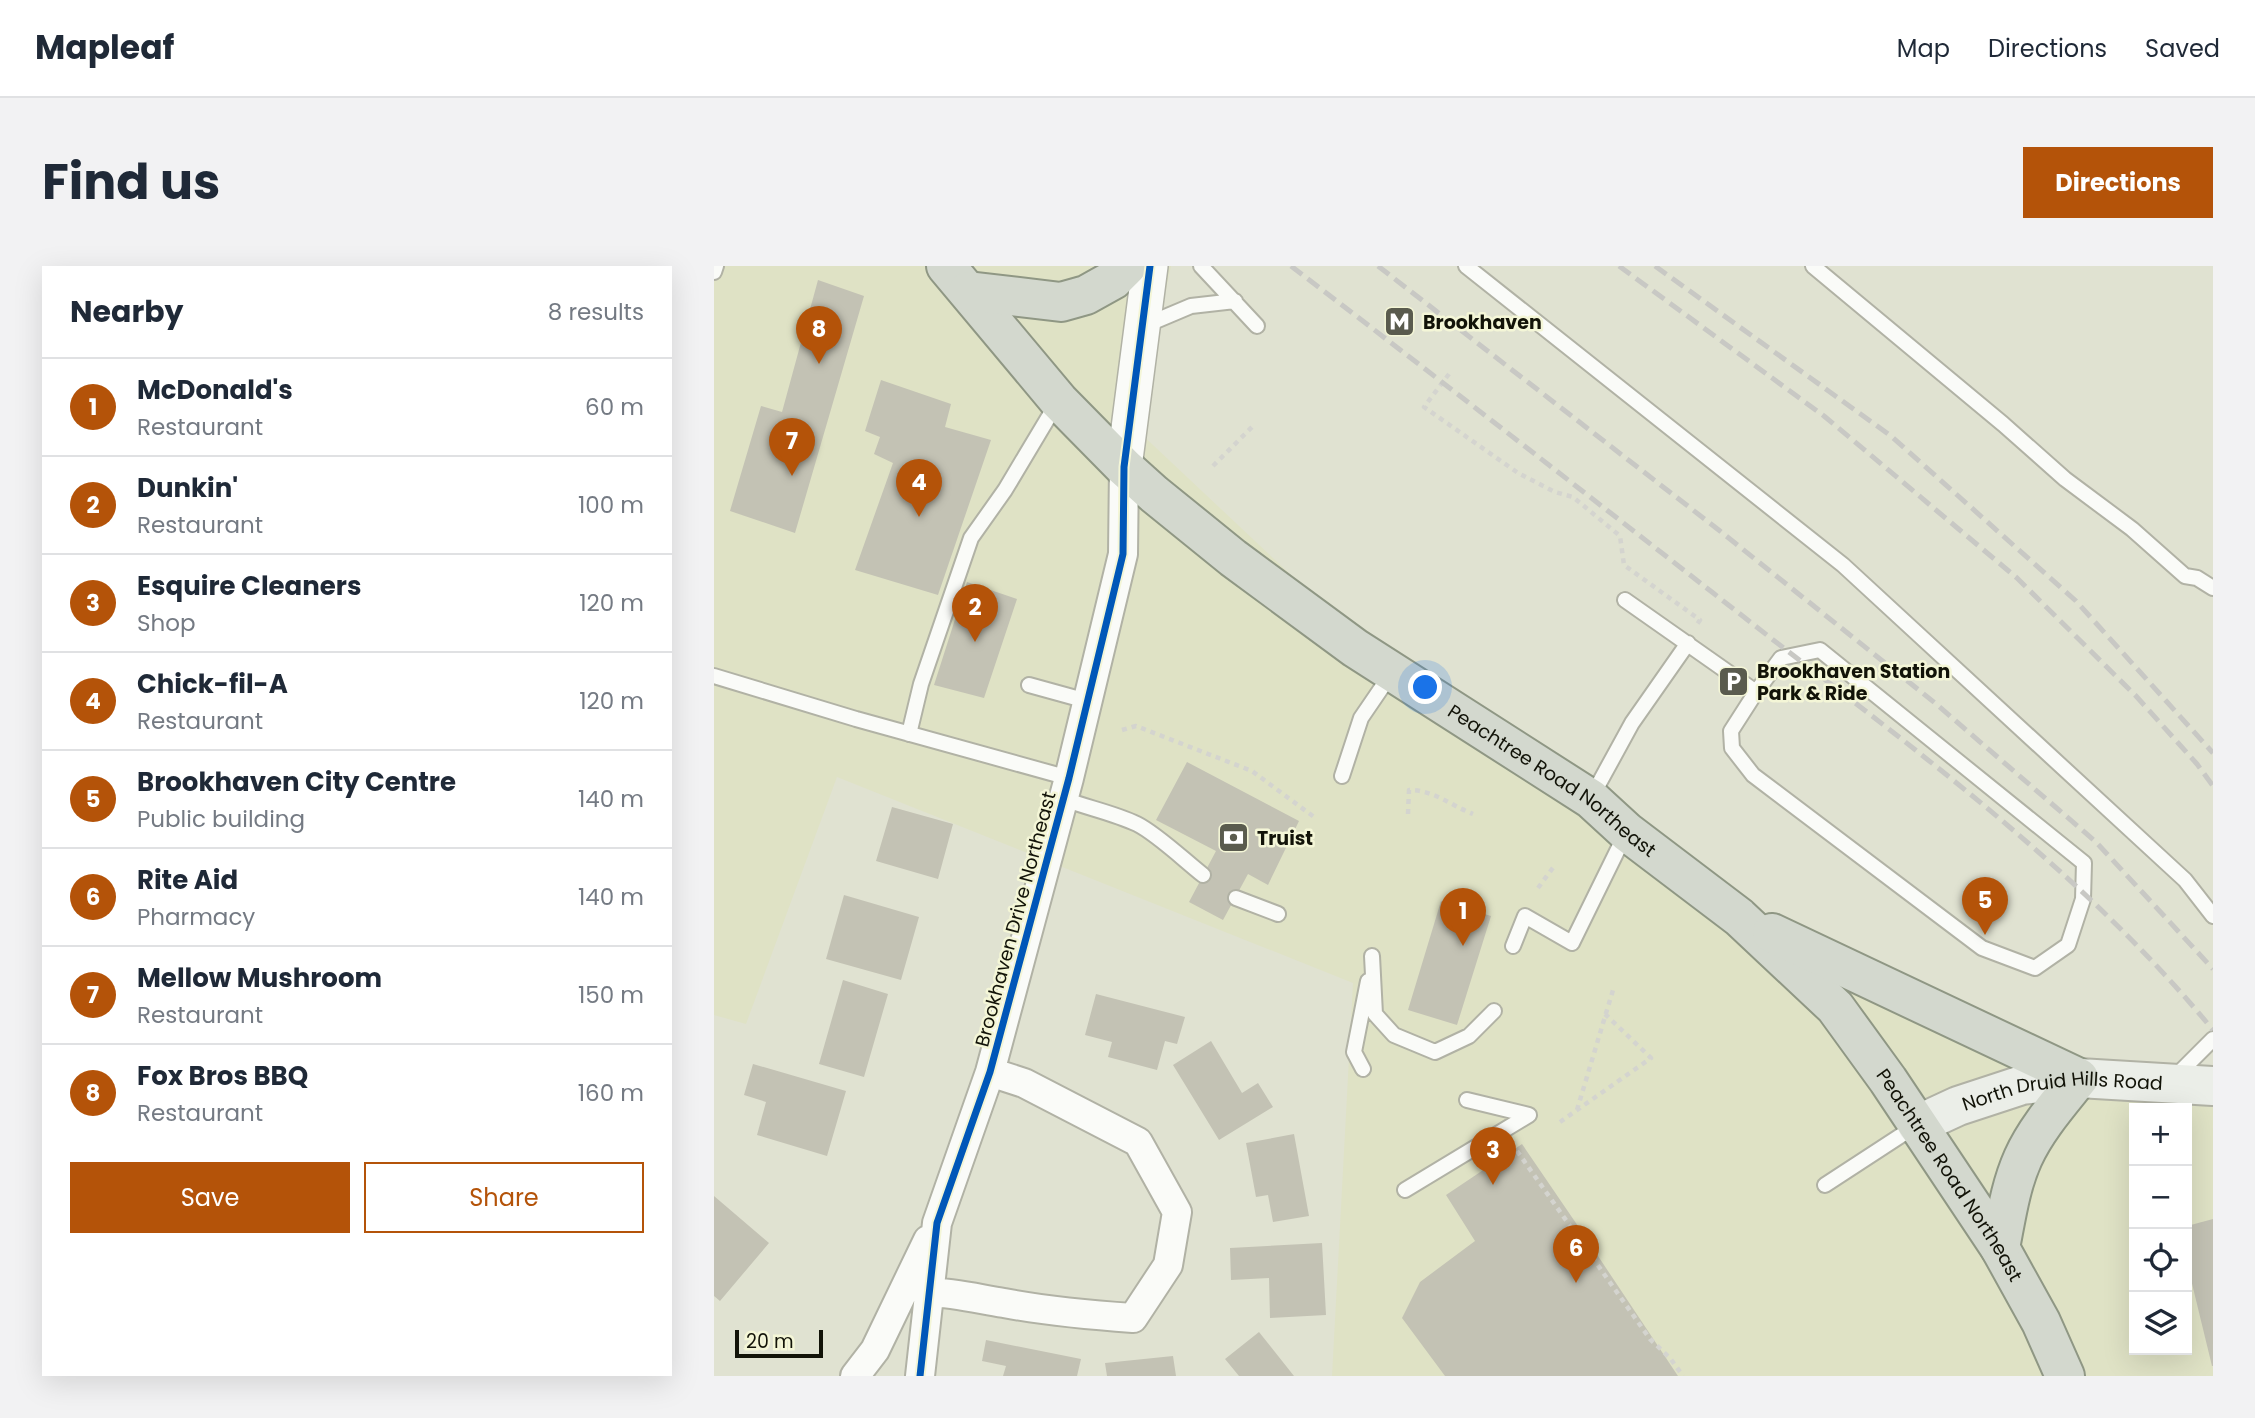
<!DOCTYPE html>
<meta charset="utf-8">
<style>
:root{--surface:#fff;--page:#f2f2f3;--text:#1f2937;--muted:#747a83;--line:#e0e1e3;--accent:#b45309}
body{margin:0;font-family:Poppins,sans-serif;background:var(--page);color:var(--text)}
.controls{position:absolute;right:21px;bottom:21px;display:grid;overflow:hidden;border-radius:0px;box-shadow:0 7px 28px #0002}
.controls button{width:63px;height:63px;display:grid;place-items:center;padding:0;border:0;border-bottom:2px solid var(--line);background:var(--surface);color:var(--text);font:35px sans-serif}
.scale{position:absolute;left:21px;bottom:18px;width:88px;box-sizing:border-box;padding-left:7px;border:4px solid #121308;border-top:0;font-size:19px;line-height:24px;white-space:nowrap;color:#121308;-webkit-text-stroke:5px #f4f6d7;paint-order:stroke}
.you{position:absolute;left:712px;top:422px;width:24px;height:24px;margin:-18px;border:5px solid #fff;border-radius:50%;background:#1a73e8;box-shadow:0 0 0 10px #1a73e833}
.badge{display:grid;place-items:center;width:46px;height:46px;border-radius:50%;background:var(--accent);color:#fff;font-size:23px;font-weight:700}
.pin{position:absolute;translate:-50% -58px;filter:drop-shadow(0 2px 4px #0008)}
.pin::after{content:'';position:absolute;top:37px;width:24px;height:21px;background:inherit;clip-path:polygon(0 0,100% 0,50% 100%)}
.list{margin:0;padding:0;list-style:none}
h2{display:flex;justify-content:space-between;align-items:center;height:91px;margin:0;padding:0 28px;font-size:30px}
h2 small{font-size:23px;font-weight:400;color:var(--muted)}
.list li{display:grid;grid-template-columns:46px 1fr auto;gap:21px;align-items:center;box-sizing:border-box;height:98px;padding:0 28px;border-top:2px solid var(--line)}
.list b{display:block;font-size:26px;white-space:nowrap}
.list p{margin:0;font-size:23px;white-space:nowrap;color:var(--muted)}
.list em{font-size:23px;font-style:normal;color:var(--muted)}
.actions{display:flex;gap:14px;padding:21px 28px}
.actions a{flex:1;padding:16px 0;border:2px solid var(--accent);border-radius:0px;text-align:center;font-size:24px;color:var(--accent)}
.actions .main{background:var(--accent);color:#fff}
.icon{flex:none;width:38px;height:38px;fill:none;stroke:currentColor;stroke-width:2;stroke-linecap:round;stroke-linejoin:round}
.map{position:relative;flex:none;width:1499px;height:1110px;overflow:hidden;border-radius:0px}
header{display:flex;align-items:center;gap:42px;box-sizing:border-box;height:98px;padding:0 35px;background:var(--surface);border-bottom:2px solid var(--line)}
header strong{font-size:33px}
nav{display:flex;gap:38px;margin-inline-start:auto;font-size:24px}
.intro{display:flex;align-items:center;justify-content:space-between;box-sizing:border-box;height:168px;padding:0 42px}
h1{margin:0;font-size:49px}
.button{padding:18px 32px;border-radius:0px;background:var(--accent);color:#fff;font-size:24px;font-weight:700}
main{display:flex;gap:42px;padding:0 42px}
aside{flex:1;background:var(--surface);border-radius:0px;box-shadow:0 7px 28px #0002}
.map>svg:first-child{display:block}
</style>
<header>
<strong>Mapleaf</strong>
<nav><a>Map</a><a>Directions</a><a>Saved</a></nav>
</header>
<div class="intro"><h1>Find us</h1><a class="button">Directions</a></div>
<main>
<aside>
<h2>Nearby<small>8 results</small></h2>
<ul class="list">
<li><span class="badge">1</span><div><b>McDonald's</b><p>Restaurant</p></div><em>60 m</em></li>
<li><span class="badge">2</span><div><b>Dunkin'</b><p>Restaurant</p></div><em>100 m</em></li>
<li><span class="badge">3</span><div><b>Esquire Cleaners</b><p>Shop</p></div><em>120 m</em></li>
<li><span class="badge">4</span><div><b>Chick-fil-A</b><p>Restaurant</p></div><em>120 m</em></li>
<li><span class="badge">5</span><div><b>Brookhaven City Centre</b><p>Public building</p></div><em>140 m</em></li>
<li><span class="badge">6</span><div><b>Rite Aid</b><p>Pharmacy</p></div><em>140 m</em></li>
<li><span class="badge">7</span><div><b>Mellow Mushroom</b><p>Restaurant</p></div><em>150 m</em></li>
<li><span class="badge">8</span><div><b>Fox Bros BBQ</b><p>Restaurant</p></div><em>160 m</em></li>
</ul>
<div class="actions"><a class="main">Save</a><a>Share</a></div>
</aside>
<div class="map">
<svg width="1499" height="1110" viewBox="0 0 1499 1110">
<rect width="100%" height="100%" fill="#e0e2d1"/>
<path fill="#dfe2c5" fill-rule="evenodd" d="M0 0H457L422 163 730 453 1049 646 1345 798 1499 820V1110H618L639 717 123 511 32 758 0 749ZM1420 842H1473V1084H1420Z"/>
<path fill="#c3c2b4" d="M104 14 150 30 81 267 16 245 47 140 68 146Z
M167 114 237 138 231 161 277 174 224 329 141 304 179 197 160 188 166 171 151 165Z
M253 316 303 333 270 432 220 419Z
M473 496 585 555 554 619 534 608 509 654 475 636 502 585 442 554Z
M178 541 239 558 224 613 162 595Z
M130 629 205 651 187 714 112 693Z
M727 635 777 650 743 759 694 744Z
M129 714 174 728 150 811 105 798Z
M382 728 471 751 463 778 451 775 443 804 394 791 398 776 371 769Z
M497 775 528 827 544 817 559 841 505 874 459 799Z
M39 798 132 825 113 890 43 869 52 836 30 829Z
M580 868 595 950 559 956 554 929 542 931 532 877Z
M808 878 866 963 964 1110H731L688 1052 706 1016 761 975 732 929Z
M0 930 55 977 6 1035 0 1030Z
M1499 953V1100H1498L1473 997V960Z
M608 977 612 1049 556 1052 555 1012 517 1014 516 982Z
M545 1066 580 1110H525L511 1093Z
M272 1074 367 1093 363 1110H289L292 1100 268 1095Z
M459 1090 462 1110H393L391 1097Z"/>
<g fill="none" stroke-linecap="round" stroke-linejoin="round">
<defs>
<path id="service" d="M487 0 543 60
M752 0 1129 299 1471 614 1499 650
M1099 0 1289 158 1351 213 1418 263 1471 310 1483 312 1499 322
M0 6 2 0
M432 59 477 40 521 35
M911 334 1042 426
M1106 384 1370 597 1369 633 1354 679 1321 702 1268 682 1039 509 1018 482 1017 465 1042 426 1067 392Z
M0 410 142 453 355 512
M315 419 373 435
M195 468 207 418 257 272 291 224 343 137
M628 510 647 452 677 408
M877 532 918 457 974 377
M350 533C374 542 400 547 423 558 443 568 470 594 489 609
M522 632 564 648
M799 680 811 650 858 677 912 567
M658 690 661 748 680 769 721 786 755 770 780 745
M649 803 640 786 654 715
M1460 812 1499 773
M753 834 815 849
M1111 919 1203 859
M691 924 815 849"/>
<path id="minor" d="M215 1026C241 1027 265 1033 290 1037 333 1045 376 1049 419 1052L454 999 463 946 424 876 310 817 276 806
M141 1110 161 1084 214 974
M206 1110 223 957 276 806 355 512 409 288 410 201"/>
<path id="tertiary" d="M410 201 436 0"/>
<g id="secondary">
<path id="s1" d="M1203 859 1244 840 1308 819 1365 812 1499 820"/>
</g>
<g id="trunk">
<path id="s2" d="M232 0 345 135 410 201 440 228 519 292 641 382 877 533 913 566 1025 651 1121 741 1174 814 1286 982 1327 1056 1351 1110"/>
<path d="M254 25 347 36 372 29 399 14 413 0"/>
<path d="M1058 667 1365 812C1345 837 1322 863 1309 892 1296 921 1292 952 1286 982"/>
</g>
</defs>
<use href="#service" stroke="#b1b2a5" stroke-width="18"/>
<use href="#minor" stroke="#b1b2a5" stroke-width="32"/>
<use href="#tertiary" stroke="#b1b2a5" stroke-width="38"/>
<use href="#secondary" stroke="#b1b2a5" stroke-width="42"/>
<use href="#trunk" stroke="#8f9784" stroke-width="42"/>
<path stroke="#d4d4cf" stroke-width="4.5" stroke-dasharray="5 5" stroke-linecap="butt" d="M735 108 710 141 804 207 841 226 859 231 906 270 910 299 986 354 982 360
M499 200 538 161
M408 464 422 460 538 505 600 551
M694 548 695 524C720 524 736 539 759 548
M824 622 841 599
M863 844 899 724
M846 856 937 792 891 748
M803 885 936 1073 956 1092 969 1110"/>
<use href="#service" stroke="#fafbf8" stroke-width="14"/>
<use href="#minor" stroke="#fafbf8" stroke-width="28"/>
<use href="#tertiary" stroke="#fafbf8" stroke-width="35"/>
<use href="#secondary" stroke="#ebeee8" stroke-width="38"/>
<use href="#trunk" stroke="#d3d8ce" stroke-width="38"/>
<path stroke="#c8c8c4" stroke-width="5" stroke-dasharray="14 7" stroke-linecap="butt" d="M577 0C738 123 898 248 1058 373 1214 493 1373 611 1499 764
M664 0 1006 265 1221 437 1382 576 1499 703
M905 0 1110 150 1303 312 1422 430 1483 498 1499 520
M941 0 1177 170 1362 335 1499 487"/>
<defs>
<path id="cycleway" d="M206 1110 223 957 276 806 355 512 409 288 410 201 436 0"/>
</defs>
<use href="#cycleway" stroke="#f4f6d7" stroke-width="11"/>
<use href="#cycleway" stroke="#0057b8" stroke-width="7"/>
</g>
<defs>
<symbol id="metro-square" viewBox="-11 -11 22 22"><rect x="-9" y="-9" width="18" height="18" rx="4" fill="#5a5b4e" stroke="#f4f6d7"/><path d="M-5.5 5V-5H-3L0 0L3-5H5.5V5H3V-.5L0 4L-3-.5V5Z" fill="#fff"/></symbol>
<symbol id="parking-square" viewBox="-11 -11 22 22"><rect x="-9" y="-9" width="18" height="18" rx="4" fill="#5a5b4e" stroke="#f4f6d7"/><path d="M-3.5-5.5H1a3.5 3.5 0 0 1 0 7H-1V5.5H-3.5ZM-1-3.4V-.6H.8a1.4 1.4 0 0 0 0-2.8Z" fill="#fff"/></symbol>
<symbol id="bank-square" viewBox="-11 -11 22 22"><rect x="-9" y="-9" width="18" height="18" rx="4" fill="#5a5b4e" stroke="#f4f6d7"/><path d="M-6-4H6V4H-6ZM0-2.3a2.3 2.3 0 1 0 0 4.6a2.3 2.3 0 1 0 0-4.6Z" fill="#fff"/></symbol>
</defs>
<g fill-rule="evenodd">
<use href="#metro-square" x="668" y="38" width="35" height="35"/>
<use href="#parking-square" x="1002" y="398" width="35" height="35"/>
<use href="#bank-square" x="502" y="554" width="35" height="35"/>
</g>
<g text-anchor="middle" stroke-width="5" stroke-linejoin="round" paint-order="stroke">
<g font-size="19" font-weight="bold" fill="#121308" stroke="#f4f6d7" text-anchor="start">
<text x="709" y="63">Brookhaven</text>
<text x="1043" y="412">Brookhaven Station<tspan x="1043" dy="22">Park &amp; Ride</tspan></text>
<text x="543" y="579">Truist</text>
</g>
<g font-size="19" fill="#121308" stroke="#f4f6d7">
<text dy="7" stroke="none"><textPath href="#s2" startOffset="800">Peachtree Road Northeast</textPath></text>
<text transform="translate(301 653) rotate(-75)" y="7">Brookhaven Drive Northeast</text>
<text dy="7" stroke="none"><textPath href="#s1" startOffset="152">North Druid Hills Road</textPath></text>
<text dy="7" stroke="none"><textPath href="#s2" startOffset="1367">Peachtree Road Northeast</textPath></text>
</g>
</g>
</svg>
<div class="controls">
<button>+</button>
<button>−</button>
<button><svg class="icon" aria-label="locate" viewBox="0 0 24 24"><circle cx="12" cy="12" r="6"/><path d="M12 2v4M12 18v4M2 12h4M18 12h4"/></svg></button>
<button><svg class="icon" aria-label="layers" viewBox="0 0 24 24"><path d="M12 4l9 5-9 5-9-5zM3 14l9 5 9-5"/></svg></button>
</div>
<div class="scale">20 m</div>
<div class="you"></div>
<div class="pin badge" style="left:749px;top:680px">1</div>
<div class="pin badge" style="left:261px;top:376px">2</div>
<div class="pin badge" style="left:779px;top:919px">3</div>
<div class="pin badge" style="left:205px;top:251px">4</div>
<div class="pin badge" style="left:1271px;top:669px">5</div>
<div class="pin badge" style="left:862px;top:1017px">6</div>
<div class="pin badge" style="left:78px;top:210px">7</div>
<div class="pin badge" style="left:105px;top:98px">8</div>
</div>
</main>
